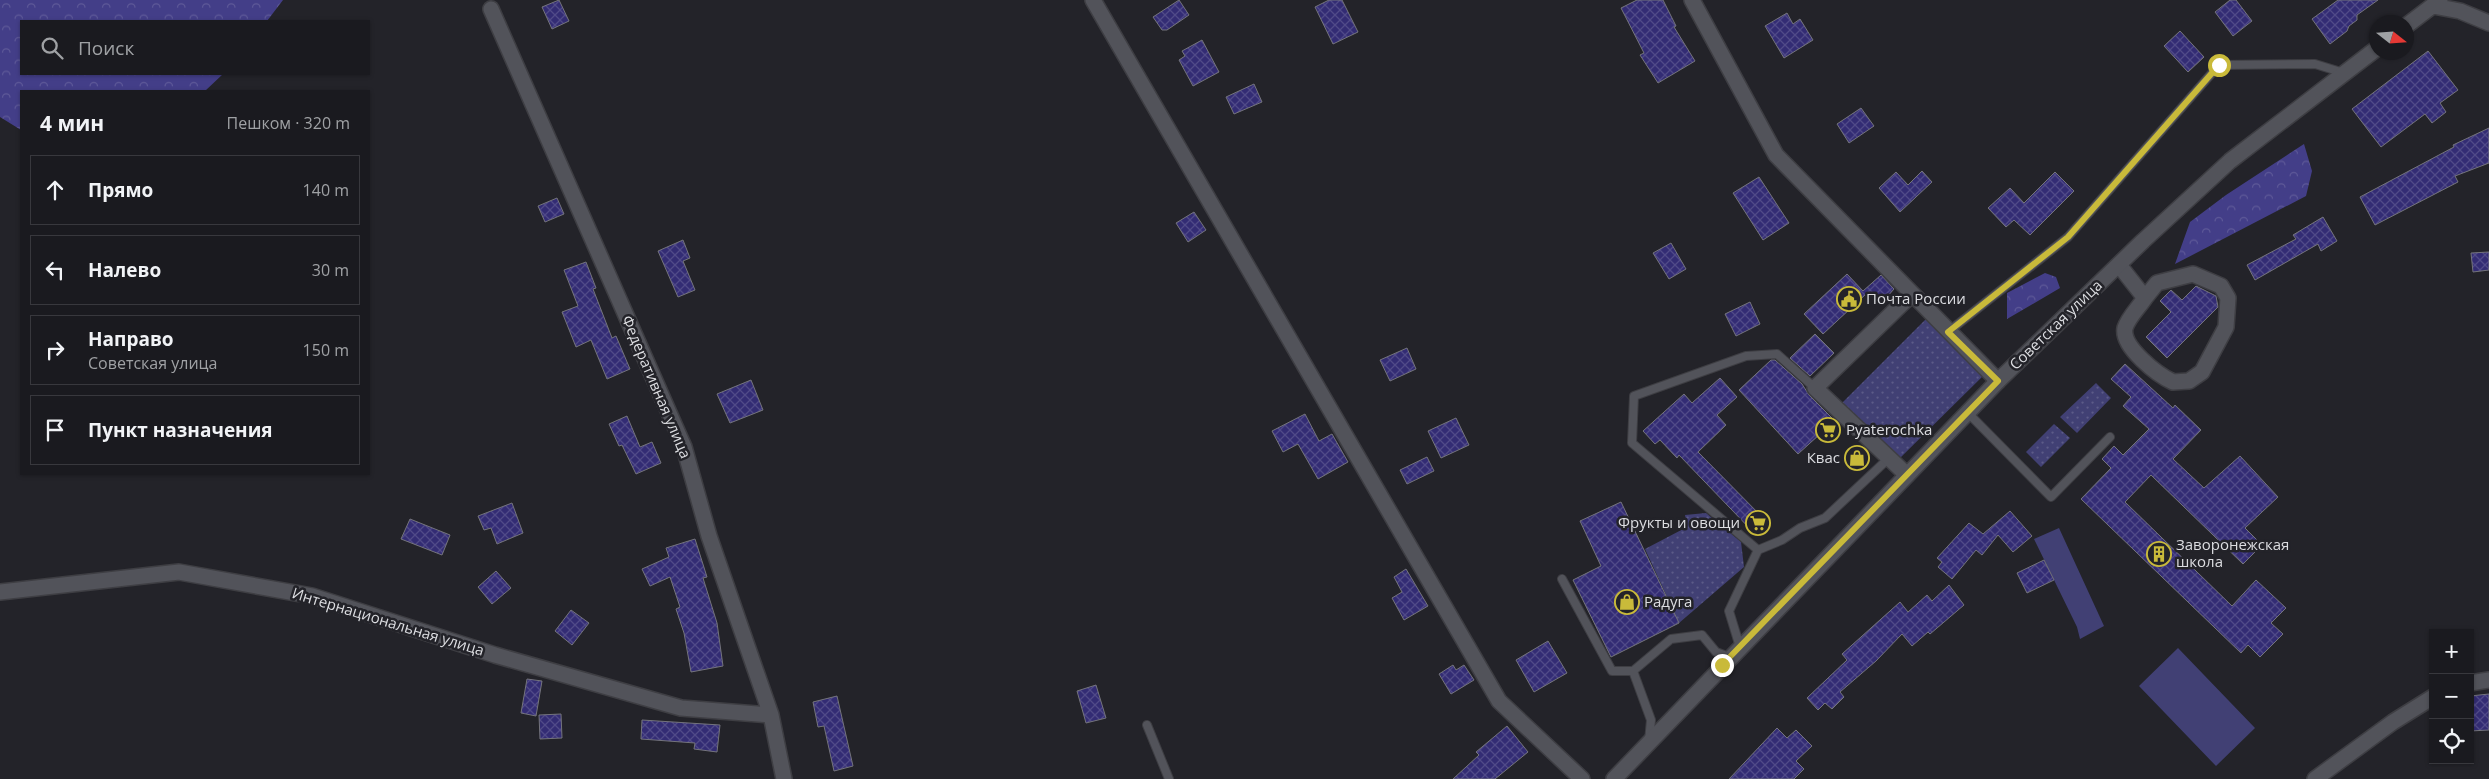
<!DOCTYPE html>
<html lang="ru">
<meta charset="utf-8">
<style>
:root{--surface:#1a1a1f;--page:#27272c;--text:#f1f3f6;--muted:#9fa1a4;--line:#38383d}
body{margin:0;font-family:"Open Sans",sans-serif;background:var(--page);color:var(--text)}
.controls{position:absolute;right:15px;bottom:15px;display:grid;overflow:hidden;border-radius:0px;box-shadow:0 1px 4px #0004}
.controls button{width:45px;height:45px;display:grid;place-items:center;padding:0;border:0;border-bottom:1px solid var(--line);background:var(--surface);color:var(--text);font:25px sans-serif}
.compass{position:absolute;left:2369px;top:15px;width:45px;height:45px;border-radius:50%;background:var(--surface);box-shadow:0 1px 4px #0004;rotate:107deg}
.stop{position:absolute;width:15px;height:15px;margin:-11px;border:4px solid #c9ba3a;border-radius:50%;background:#fff}
.stop.end{background:#c9ba3a;border-color:#fff;box-shadow:0 1px 5px #0008}
.list{margin:0;padding:0;list-style:none}
h2{display:flex;justify-content:space-between;align-items:center;height:65px;margin:0;padding:0 20px;font-size:21px}
h2 small{font-size:16px;font-weight:400;color:var(--muted)}
.list li{display:grid;grid-template-columns:32px 1fr auto;gap:15px;align-items:center;box-sizing:border-box;height:70px;margin:0 10px 10px;padding:0 10px;border:1px solid var(--line);border-radius:0px}
.list b{display:block;font-size:19px;white-space:nowrap}
.list p{margin:0;font-size:16px;white-space:nowrap;color:var(--muted)}
.list em{font-size:16px;font-style:normal;color:var(--muted)}
.icon{flex:none;width:28px;height:28px;fill:none;stroke:currentColor;stroke-width:2;stroke-linecap:round;stroke-linejoin:round}
.map{position:relative;flex:none;width:2489px;height:779px;overflow:hidden}
.search{position:absolute;background:var(--surface);box-shadow:0 1px 4px #0004;left:20px;top:20px;width:350px;height:55px;display:flex;align-items:center;gap:12px;box-sizing:border-box;padding:0 18px;border-radius:0px;color:var(--muted);font-size:19px}
.panel{position:absolute;background:var(--surface);box-shadow:0 1px 4px #0004;left:20px;top:90px;width:350px;height:385px;border-radius:0px}
.map>svg:first-child{display:block}
</style>
<div class="map">
<svg width="2489" height="779" viewBox="0 0 2489 779">
<defs>
<pattern id="grass-dots" width="8" height="8" patternUnits="userSpaceOnUse" patternTransform="scale(1.25)"><rect width="8" height="8" fill="#414074"/><path d="M2 2h.1M6 6h.1" fill="none" stroke="#5c5b88" stroke-width="1.8" stroke-linecap="round"/></pattern>
<pattern id="forest-crowns" width="20" height="18" patternUnits="userSpaceOnUse" patternTransform="scale(1.25)"><rect width="20" height="18" fill="#433e88"/><path d="M2 6a3 3 0 1 1 6 0M12 15a3 3 0 1 1 6 0" fill="none" stroke="#5e5998"/></pattern>
<pattern id="building-cross-hatch" width="8" height="8" patternUnits="userSpaceOnUse" patternTransform="scale(1.25)"><rect width="8" height="8" fill="#332c74"/><path d="M0 0l8 8M0 8l8-8" fill="none" stroke="#504a88"/></pattern>
</defs>
<rect width="100%" height="100%" fill="#232329"/>
<path fill="url(#grass-dots)" d="M1928 317 1985 374 1898 460 1842 403Z
M2096 383 2111 398 2077 433 2060 417Z
M2054 424 2070 438 2041 467 2026 452Z
M1706 513 1741 542 1744 567 1679 623 1645 549 1687 527 1685 515Z"/>
<path fill="url(#forest-crowns)" d="M0 0H283L267 21H21V74H223L205 91H21V130L0 117Z
M2304 144 2312 171 2306 196 2175 264 2190 222 2226 195Z
M2045 273 2056 277 2060 288 2007 319V293Z"/>
<path fill="#414074" d="M2059 528 2104 626 2080 639 2077 627 2034 539Z
M2178 648 2255 728 2216 766 2139 686Z"/>
<path fill="url(#building-cross-hatch)" stroke="#74747c" d="M559 0 569 21 552 29 542 7Z
M1179 0 1189 15 1167 30H1162L1153 17Z
M1329 0H1342L1358 32 1333 44 1315 7Z
M1637 0H1663L1676 26 1674 27 1695 61 1658 83 1640 55 1644 53 1621 8Z
M2230 0H2236L2252 21 2233 36 2215 12Z
M2338 0H2378L2357 15V20L2349 26 2347 31 2330 44 2312 19Z
M1787 13 1793 24 1800 19 1813 40 1784 58 1765 26Z
M2180 31 2204 57 2188 72 2164 46Z
M1202 40 1219 72 1193 86 1179 60 1185 56 1182 51Z
M2428 51 2458 90 2440 103 2446 112 2432 123 2425 114 2381 147 2352 109Z
M1254 84 1262 102 1234 114 1226 97Z
M1861 108 1874 126 1849 143 1837 124Z
M2489 128V163L2455 176 2458 182 2375 225 2360 197 2454 147 2453 145Z
M1922 171 1932 182 1900 212 1879 188 1896 172 1908 185Z
M2055 172 2074 191 2030 235 2014 220 2006 227 1988 208 2010 188 2024 203Z
M1759 177 1789 223 1763 240 1733 193Z
M557 198 564 214 545 222 538 206Z
M1194 212 1206 230 1188 242 1176 223Z
M2323 217 2337 241 2321 251 2318 244 2255 280 2247 265 2296 239 2293 235Z
M683 240 690 258 683 261 695 290 678 297 658 251Z
M1671 243 1686 269 1669 279 1653 253Z
M2489 252V270L2473 272 2471 253Z
M586 262 596 288 593 289 612 338 616 336 630 369 607 379 591 340 576 347 562 312 578 306 564 270Z
M1847 274 1863 291 1881 275 1894 289 1886 298 1865 295 1823 334 1804 314Z
M2196 286 2216 296 2218 307 2167 358 2146 337 2171 312 2160 301 2171 290 2182 300Z
M1750 302 1760 324 1736 336 1725 314Z
M1815 334 1834 353 1810 376 1790 358Z
M1407 348 1416 369 1390 381 1380 360Z
M1771 360H1775L1802 384 1809 395 1833 419 1830 422 1838 430 1827 441 1820 434 1798 454 1739 390Z
M2125 364 2173 408 2175 405 2201 430 2173 459 2204 488 2240 456 2278 497 2245 528 2262 545 2243 564 2151 475 2125 502 2232 606 2256 580 2286 608 2271 623 2283 634 2260 657 2248 645 2241 653 2081 499 2111 468 2102 459 2114 446 2123 455 2149 429 2123 406 2131 397 2111 379Z
M1720 378 1737 397 1717 415 1726 425 1698 452 1768 523 1756 535 1679 455 1677 458 1660 440 1655 444 1643 431 1684 394 1692 403Z
M751 380 763 410 730 423 717 394Z
M1305 414 1319 441 1332 434 1348 462 1318 479 1298 444 1283 452 1272 431Z
M627 416 640 447 652 442 661 463 636 474 622 445 619 446 609 424Z
M1456 418 1469 445 1441 458 1428 431Z
M1427 457 1434 471 1407 484 1400 470Z
M1621 502 1679 623 1611 657 1573 580 1601 566 1580 521Z
M512 503 523 533 497 544 491 528 484 530 478 516Z
M2010 511 2032 536 2013 552 1998 535 1982 555 1976 550 1952 579 1938 567 1942 562 1937 558 1969 523 1983 534Z
M410 519 450 535 442 555 401 539Z
M695 539 707 577 703 578 717 623 723 666 691 672 684 633 676 609 680 607 670 577 650 586 642 569 669 557 666 548Z
M2044 560 2054 580 2027 593 2017 573Z
M1406 569 1428 606 1404 620 1392 598 1402 592 1394 577Z
M496 571 511 588 492 604 478 587Z
M1949 585 1964 605 1930 634 1928 632 1912 646 1902 634 1876 661 1840 692 1844 697 1832 709 1825 703 1818 710 1807 698 1847 660 1842 654 1900 602 1908 612 1927 595 1932 601Z
M571 610 589 623 572 645 555 631Z
M1548 641 1567 673 1534 692 1516 660Z
M1453 665 1456 670 1464 665 1474 680 1451 694 1439 674Z
M527 679 542 681 536 716 521 713Z
M1096 685 1106 718 1086 723 1077 691Z
M2489 694V730L2470 731V696Z
M837 696 853 766 834 771 824 726 818 727 813 702Z
M561 714 562 738 540 739 539 715Z
M642 720 720 725 717 752 694 749 695 743 641 739Z
M1507 726 1528 752 1495 779H1453L1479 755 1476 752Z
M1777 728 1787 738 1796 730 1812 746 1796 761 1804 769 1794 779H1729Z"/>
<g fill="none" stroke-linecap="round" stroke-linejoin="round">
<defs>
<path id="lane" d="M1948 332 2068 237 2219 65 2315 64 2344 73
M1968 413 2051 497 2110 437
M1758 550 1632 443 1634 396 1746 356 1777 354 1815 388
M1562 579 1612 671H1633
M1740 647 1729 611 1758 550 1782 540 1800 528 1825 518 1889 458
M1147 725 1169 779
M1649 741 1651 720 1633 671 1671 639 1702 635 1716 652 1729 657"/>
<path id="street" d="M1093 0 1499 701 1582 779
M1692 0 1776 155 1998 381
M491 9 684 447 709 536 771 715 784 779
M2119 265 2145 298C2139 307 2128 318 2125 328 2121 347 2158 375 2173 382L2189 381 2202 372 2226 327 2228 298 2221 286 2193 274 2157 283 2145 298
M1907 475 1815 388 1912 294
M0 592 179 572 312 596 495 655 681 708 771 715
M2470 683 2489 680
M2315 779 2393 722 2433 697"/>
<path id="secondary" d="M2433 6 2460 11 2489 23
M2406 26 2440 0
M1614 779 1998 381 2143 241 2230 161 2376 49"/>
</defs>
<use href="#lane" stroke="#3e3e43" stroke-width="10"/>
<use href="#street" stroke="#3e3e43" stroke-width="18"/>
<use href="#secondary" stroke="#3e3e43" stroke-width="18"/>
<use href="#lane" stroke="#52535a" stroke-width="8"/>
<use href="#street" stroke="#52535a" stroke-width="15"/>
<use href="#secondary" stroke="#52535a" stroke-width="15"/>
</g>
<g fill="none" stroke-linecap="round" stroke-linejoin="round">
<path stroke="#c9ba3a" stroke-width="6" d="M1722 665 1998 381 1948 332 2068 237 2219 65"/>
</g>
<defs>
<symbol id="civic-ring" viewBox="-11 -11 22 22"><circle r="9.5" fill="#232329" stroke="#c9ba3a" stroke-width="1.5"/><path d="M-.6-6.5H3V-4.5H.6V-3L4-1V1h2V6H-6V1h2V-1L-.6-3ZM-1.2 2.5V6h2.4V2.5Z" fill="#c9ba3a"/></symbol>
<symbol id="supermarket-ring" viewBox="-11 -11 22 22"><circle r="9.5" fill="#232329" stroke="#c9ba3a" stroke-width="1.5"/><path d="M-6-5.5h2.5l.6 2H6L4.5 2H-2.5L-4.4-4H-6ZM-1.5 3.2a1.3 1.3 0 1 0 .1 0ZM3 3.2a1.3 1.3 0 1 0 .1 0Z" fill="#c9ba3a"/></symbol>
<symbol id="shop-ring" viewBox="-11 -11 22 22"><circle r="9.5" fill="#232329" stroke="#c9ba3a" stroke-width="1.5"/><path d="M-5-2.5h2.3a2.7 3.5 0 0 1 5.4 0H5L5.5 6h-11ZM-1.5-2.5h3a1.5 2.3 0 0 0-3 0Z" fill="#c9ba3a"/></symbol>
<symbol id="building-ring" viewBox="-11 -11 22 22"><circle r="9.5" fill="#232329" stroke="#c9ba3a" stroke-width="1.5"/><path d="M-4-6H4V6H1V3H-1V6H-4ZM-2.5-4.3h1.7v1.8h-1.7ZM.8-4.3h1.7v1.8H.8ZM-2.5-1h1.7V.8h-1.7ZM.8-1h1.7V.8H.8Z" fill="#c9ba3a"/></symbol>
</defs>
<g fill-rule="evenodd">
<use href="#civic-ring" x="1835" y="285" width="28" height="28"/>
<use href="#supermarket-ring" x="1814" y="416" width="28" height="28"/>
<use href="#shop-ring" x="1843" y="444" width="28" height="28"/>
<use href="#supermarket-ring" x="1744" y="509" width="28" height="28"/>
<use href="#building-ring" x="2145" y="540" width="28" height="28"/>
<use href="#shop-ring" x="1613" y="588" width="28" height="28"/>
</g>
<g text-anchor="middle" stroke-width="5" stroke-linejoin="round" paint-order="stroke">
<g font-size="15" fill="#dcdde1" stroke="#232329" text-anchor="start">
<text x="1866" y="304">Почта России</text>
<text x="1846" y="435">Pyaterochka</text>
<text x="1840" y="463" text-anchor="end">Квас</text>
<text x="1740" y="528" text-anchor="end">Фрукты и овощи</text>
<text x="2176" y="550">Заворонежская<tspan x="2176" dy="17">школа</tspan></text>
<text x="1644" y="607">Радуга</text>
</g>
<g font-size="15" fill="#dcdde1" stroke="#232329">
<text transform="translate(2056 325) rotate(-44)" y="5">Советская улица</text>
<text transform="translate(656 387) rotate(67)" y="5">Федеративная улица</text>
<text transform="translate(388 622) rotate(17)" y="5">Интернациональная улица</text>
</g>
</g>
</svg>
<div class="controls">
<button>+</button>
<button>−</button>
<button><svg class="icon" aria-label="locate" viewBox="0 0 24 24"><circle cx="12" cy="12" r="6"/><path d="M12 2v4M12 18v4M2 12h4M18 12h4"/></svg></button>
</div>
<svg class="compass" viewBox="-18 -18 36 36"><path d="M0-13l5 13h-10z" fill="#e53935"/><path d="M0 13l5-13h-10z" fill="#9fa1a4"/></svg>
<div class="stop" style="left:2219px;top:65px"></div>
<div class="stop end" style="left:1722px;top:665px"></div>
<div class="search"><svg class="icon" aria-label="search" viewBox="0 0 24 24"><circle cx="10" cy="10" r="6"/><path d="M15 15l6 6"/></svg>Поиск</div>
<section class="panel">
<h2>4 мин<small>Пешком · 320 m</small></h2>
<ul class="list">
<li><svg class="icon" aria-label="ahead" viewBox="0 0 24 24"><path d="M12 20V5M6 11l6-6 6 6"/></svg><div><b>Прямо</b></div><em>140 m</em></li>
<li><svg class="icon" aria-label="left" viewBox="0 0 24 24"><path d="M17 20v-9H6M10 6l-5 5 5 5"/></svg><div><b>Налево</b></div><em>30 m</em></li>
<li><svg class="icon" aria-label="right" viewBox="0 0 24 24"><path d="M7 20v-9h11M14 6l5 5-5 5"/></svg><div><b>Направо</b><p>Советская улица</p></div><em>150 m</em></li>
<li><svg class="icon" aria-label="arrive" viewBox="0 0 24 24"><path d="M6 21V4h12l-3 4 3 4H6"/></svg><div><b>Пункт назначения</b></div></li>
</ul>
</section>
</div>
